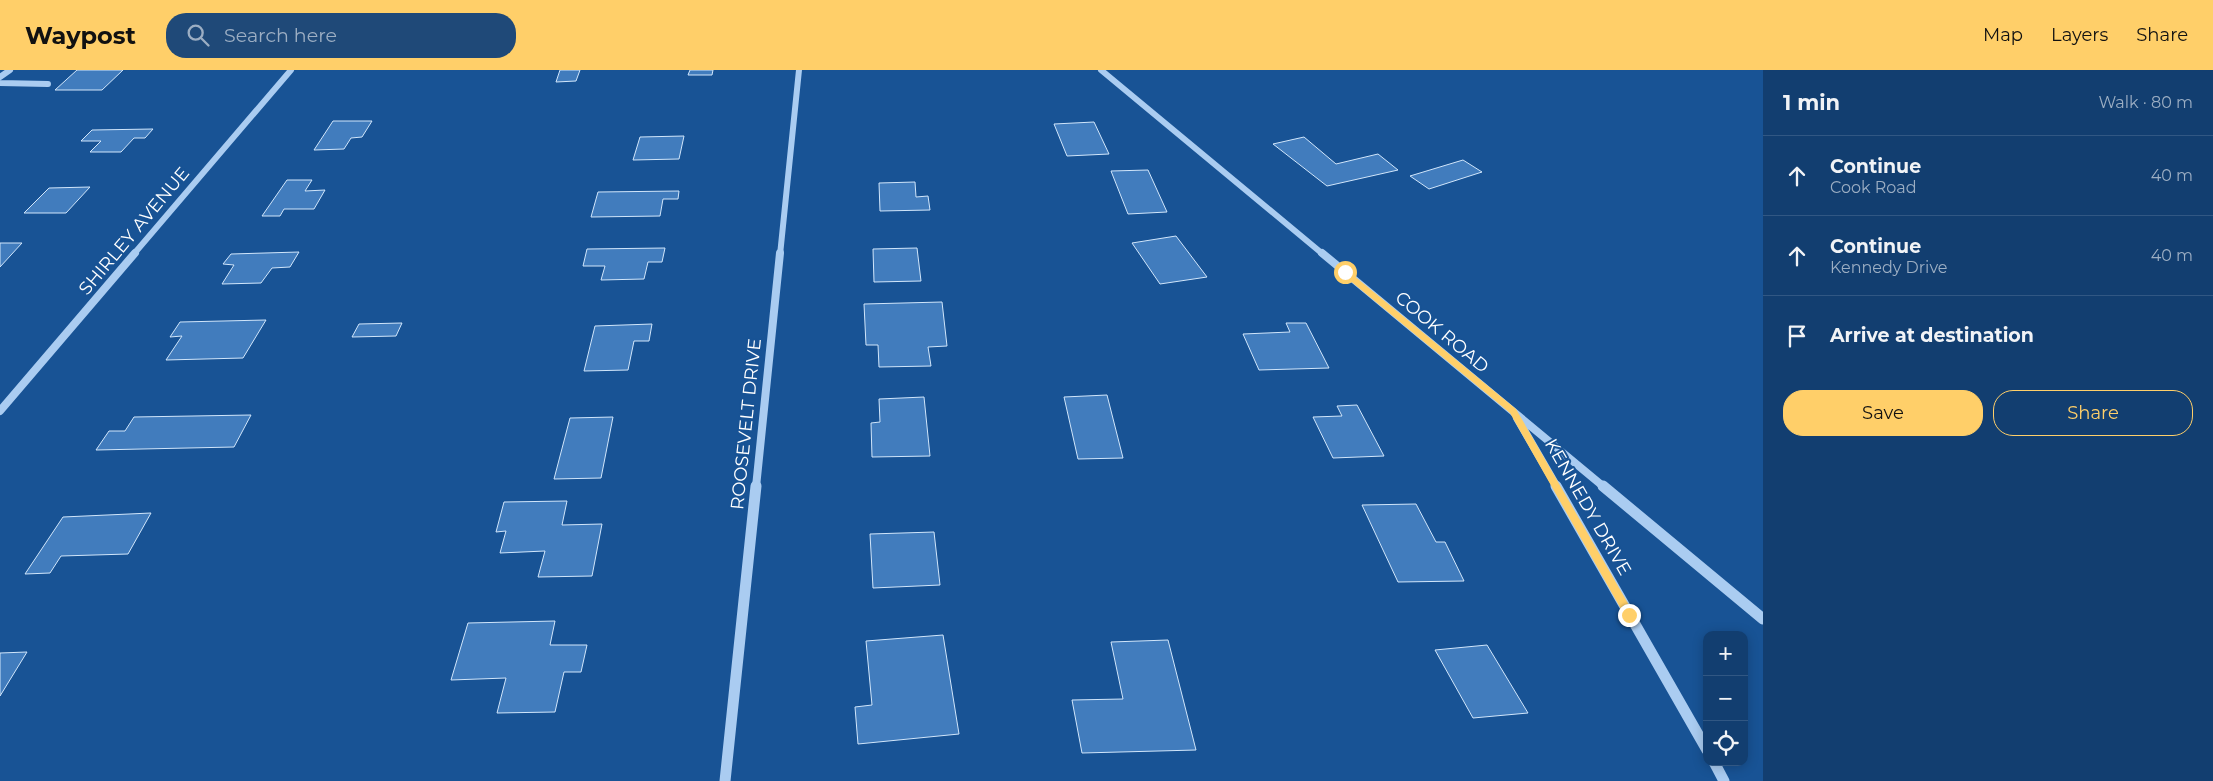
<!DOCTYPE html>
<meta charset="utf-8">
<style>
:root{--surface:#123e70;--page:#1f4978;--text:#f1f3f6;--muted:#9caec3;--line:#315783;--accent:#ffcf69}
body{margin:0;font-family:Montserrat,sans-serif;background:var(--page);color:var(--text)}
.controls{position:absolute;right:15px;bottom:15px;display:grid;overflow:hidden;border-radius:10px;box-shadow:0 2px 12px #0003}
.controls button{width:45px;height:45px;display:grid;place-items:center;padding:0;border:0;border-bottom:1px solid var(--line);background:var(--surface);color:var(--text);font:25px sans-serif}
.stop{position:absolute;width:15px;height:15px;margin:-11px;border:4px solid #ffcf69;border-radius:50%;background:#fff}
.stop.end{background:#ffcf69;border-color:#fff;box-shadow:0 1px 5px #0008}
.list{margin:0;padding:0;list-style:none}
h2{display:flex;justify-content:space-between;align-items:center;height:65px;margin:0;padding:0 20px;font-size:21px}
h2 small{font-size:16px;font-weight:400;color:var(--muted)}
.list li{display:grid;grid-template-columns:32px 1fr auto;gap:15px;align-items:center;box-sizing:border-box;height:80px;padding:0 20px;border-top:1px solid var(--line)}
.list b{display:block;font-size:19px;white-space:nowrap}
.list p{margin:0;font-size:16px;white-space:nowrap;color:var(--muted)}
.list em{font-size:16px;font-style:normal;color:var(--muted)}
.actions{display:flex;gap:10px;padding:15px 20px}
.actions a{flex:1;padding:11px 0;border:1px solid var(--accent);border-radius:20px;text-align:center;font-size:18px;color:var(--accent)}
.actions .main{background:var(--accent);color:#111}
.icon{flex:none;width:28px;height:28px;fill:none;stroke:currentColor;stroke-width:2;stroke-linecap:round;stroke-linejoin:round}
.map{position:relative;flex:none;width:1763px;height:711px;overflow:hidden}
header{display:flex;align-items:center;gap:30px;box-sizing:border-box;height:70px;padding:0 25px;background:var(--accent);color:#111}
header strong{font-size:24px}
nav{display:flex;gap:28px;margin-inline-start:auto;font-size:18px}
.search{width:350px;height:45px;background:var(--page);display:flex;align-items:center;gap:12px;box-sizing:border-box;padding:0 18px;border-radius:20px;color:var(--muted);font-size:19px}
main{display:flex}
aside{flex:1;background:var(--surface)}
.map>svg:first-child{display:block}
</style>
<header>
<strong>Waypost</strong>
<div class="search"><svg class="icon" aria-label="search" viewBox="0 0 24 24"><circle cx="10" cy="10" r="6"/><path d="M15 15l6 6"/></svg>Search here</div>
<nav><a>Map</a><a>Layers</a><a>Share</a></nav>
</header>
<main>
<div class="map">
<svg width="1763" height="711" viewBox="0 0 1763 711">
<rect width="100%" height="100%" fill="#185395"/>
<path fill="#417cbd" stroke="#d1e6fb" d="M77 0H123L102 20H55Z
M560 0H580L576 11 556 12Z
M690 0H713L712 5H688Z
M333 51H372L362 67 351 68 344 79 314 80Z
M1094 52 1109 84 1067 86 1054 54Z
M153 59 145 68H134L121 82H90L101 71H81L92 60Z
M684 66 679 89 633 90 640 67Z
M1304 67 1336 94 1378 84 1398 100 1327 116 1273 74Z
M1463 90 1482 102 1429 119 1410 106Z
M1148 100 1167 142 1128 144 1111 101Z
M287 110H312L305 121 325 120 314 139H284L280 146H262Z
M915 112 916 127 928 126 930 140 880 141 879 113Z
M90 117 66 143H24L49 118Z
M679 121 678 129H663L660 146 591 147 598 122Z
M1176 166 1207 207 1160 214 1132 173Z
M0 173H22L0 197Z
M665 178 662 192H648L644 209 601 210 605 196H583L587 179Z
M917 178 921 211 874 212 873 179Z
M299 182 290 197 272 198 261 213 222 214 234 195 223 194 231 184Z
M942 232 947 276 928 277 931 296 879 297 878 275H866L864 234Z
M266 250 243 288 166 290 182 266 170 267 180 252Z
M402 253 396 266 352 267 359 254Z
M1286 253H1306L1329 298 1259 300 1243 264 1290 262Z
M652 254 649 271H634L628 300 584 301 595 256Z
M1107 325 1123 388 1078 389 1064 327Z
M924 327 930 386 872 387 871 353 880 352 879 329Z
M1357 335 1384 386 1333 388 1313 347 1342 346 1337 336Z
M251 345 234 377 96 380 109 361H125L134 347Z
M613 347 601 408 554 409 570 348Z
M567 431 562 455 602 454 592 506 538 507 545 481 500 483 506 461 496 462 504 432Z
M1416 434 1436 472H1445L1464 511 1398 512 1362 435Z
M151 443 128 484 61 486 50 503 25 504 63 447Z
M934 462 940 515 873 518 870 464Z
M555 551 550 575H587L581 602H564L555 642 497 643 506 608 451 610 468 553Z
M943 565 959 664 858 674 855 637 872 635 866 571Z
M1168 570 1196 680 1082 683 1072 630 1123 629 1111 572Z
M1487 575 1528 643 1473 648 1435 580Z
M27 582 0 626V583Z"/>
<g fill="none" stroke-linecap="round" stroke-linejoin="round">
<path stroke="#aaccf1" stroke-width="6" d="M1101 0 1324 185
M0 7 10 0
M0 13 48 14
M133 185 291 0
M780 185 799 0"/>
<path stroke="#aaccf1" stroke-width="8" d="M1322 183 1604 417
M0 341 135 183
M1517 348 1557 417
M756 417 780 183"/>
<path stroke="#aaccf1" stroke-width="11" d="M1556 416 1707 680
M1603 416 1763 549
M1714 692 1724 711
M725 711 756 416"/>
</g>
<path fill="#ffcf69" d="M1342 200H1347L1516 339 1633 542V548H1626L1510 343 1342 204Z"/>
<g text-anchor="middle" stroke-width="4" stroke-linejoin="round" paint-order="stroke">
<g font-size="18" fill="#fff" stroke="#185395">
<text transform="translate(134 161) rotate(-50)" y="6">SHIRLEY AVENUE</text>
<text transform="translate(1442 262) rotate(40)" y="6">COOK ROAD</text>
<text transform="translate(746 354) rotate(-84)" y="6">ROOSEVELT DRIVE</text>
<text transform="translate(1588 437) rotate(60)" y="6">KENNEDY DRIVE</text>
</g>
</g>
</svg>
<div class="controls">
<button>+</button>
<button>−</button>
<button><svg class="icon" aria-label="locate" viewBox="0 0 24 24"><circle cx="12" cy="12" r="6"/><path d="M12 2v4M12 18v4M2 12h4M18 12h4"/></svg></button>
</div>
<div class="stop" style="left:1345px;top:202px"></div>
<div class="stop end" style="left:1629px;top:545px"></div>
</div>
<aside>
<h2>1 min<small>Walk · 80 m</small></h2>
<ul class="list">
<li><svg class="icon" aria-label="ahead" viewBox="0 0 24 24"><path d="M12 20V5M6 11l6-6 6 6"/></svg><div><b>Continue</b><p>Cook Road</p></div><em>40 m</em></li>
<li><svg class="icon" aria-label="ahead" viewBox="0 0 24 24"><path d="M12 20V5M6 11l6-6 6 6"/></svg><div><b>Continue</b><p>Kennedy Drive</p></div><em>40 m</em></li>
<li><svg class="icon" aria-label="arrive" viewBox="0 0 24 24"><path d="M6 21V4h12l-3 4 3 4H6"/></svg><div><b>Arrive at destination</b></div></li>
</ul>
<div class="actions"><a class="main">Save</a><a>Share</a></div>
</aside>
</main>
